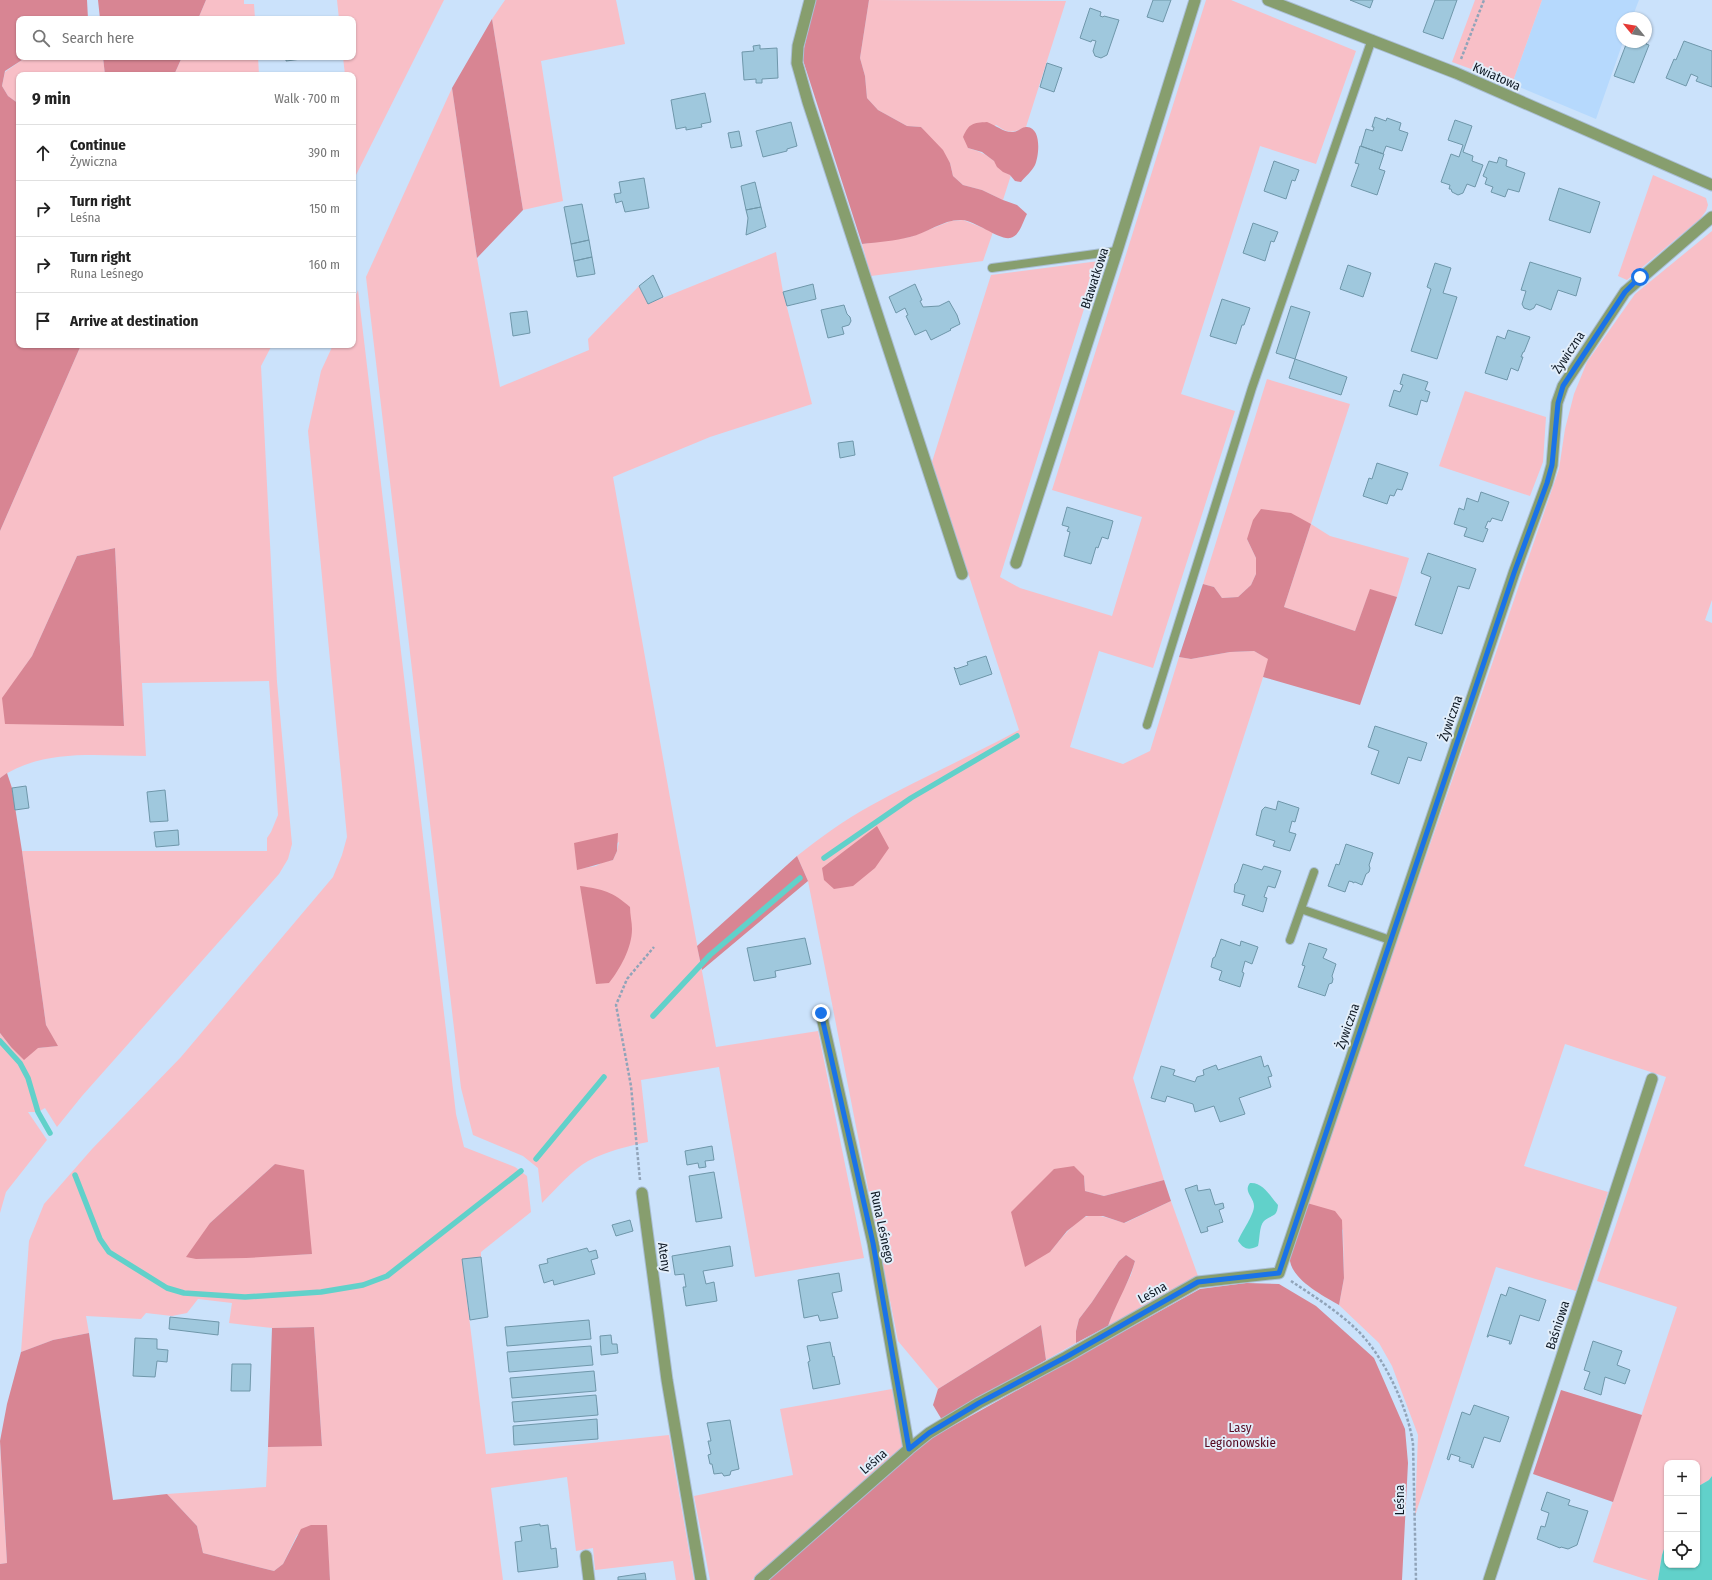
<!DOCTYPE html>
<meta charset="utf-8">
<style>
:root{--surface:#fff;--page:#f6f6f6;--text:#222;--muted:#767676;--line:#e0e0e0}
body{margin:0;font-family:"Fira Sans Condensed",sans-serif;background:var(--page);color:var(--text)}
.controls{position:absolute;right:12px;bottom:12px;display:grid;overflow:hidden;border-radius:8px;box-shadow:0 1px 3px #0004}
.controls button{width:36px;height:36px;display:grid;place-items:center;padding:0;border:0;border-bottom:1px solid var(--line);background:var(--surface);color:var(--text);font:20px sans-serif}
.compass{position:absolute;left:1616px;top:12px;width:36px;height:36px;border-radius:50%;background:var(--surface);box-shadow:0 1px 3px #0004;rotate:300deg}
.stop{position:absolute;width:12px;height:12px;margin:-9px;border:3px solid #1a73e8;border-radius:50%;background:#fff}
.stop.end{background:#1a73e8;border-color:#fff;box-shadow:0 1px 4px #0008}
.list{margin:0;padding:0;list-style:none}
h2{display:flex;justify-content:space-between;align-items:center;height:52px;margin:0;padding:0 16px;font-size:17px}
h2 small{font-size:13px;font-weight:400;color:var(--muted)}
.list li{display:grid;grid-template-columns:26px 1fr auto;gap:12px;align-items:center;box-sizing:border-box;height:56px;padding:0 16px;border-top:1px solid var(--line)}
.list b{display:block;font-size:15px;white-space:nowrap}
.list p{margin:0;font-size:13px;white-space:nowrap;color:var(--muted)}
.list em{font-size:13px;font-style:normal;color:var(--muted)}
.icon{flex:none;width:22px;height:22px;fill:none;stroke:currentColor;stroke-width:2;stroke-linecap:round;stroke-linejoin:round}
.map{position:relative;flex:none;width:1712px;height:1580px;overflow:hidden}
.search{position:absolute;background:var(--surface);box-shadow:0 1px 3px #0004;left:16px;top:16px;width:340px;height:44px;display:flex;align-items:center;gap:10px;box-sizing:border-box;padding:0 14px;border-radius:8px;color:var(--muted);font-size:15px}
.panel{position:absolute;background:var(--surface);box-shadow:0 1px 3px #0004;left:16px;top:72px;width:340px;height:276px;border-radius:8px}
.map>svg:first-child{display:block}
</style>
<div class="map">
<svg width="1712" height="1580" viewBox="0 0 1712 1580">
<rect width="100%" height="100%" fill="#cbe2fb"/>
<path fill="#b6d9fd" d="M1542 0H1639L1632 18H1622L1623 42 1596 119 1512 84Z"/>
<path fill="#f8bfc7" fill-rule="evenodd" d="M206 0H244V4H254L255 19H198Z
M337 0H444L355 177 353 156V75H345L343 57H353V19H339Z
M505 0H616L625 44 541 61 563 201 523 210 492 19Z
M869 0 1066 1 1026 127C1012 133 1009 134 996 125L968 148C978 151 986 154 994 161 1000 167 1002 172 1011 175L1003 200 982 190 963 185 953 176 950 163 921 127 907 126 878 110 867 98 865 76 860 58Z
M1206 0H1231L1356 51 1316 164 1260 146 1181 394 1235 411 1153 668 1099 651 1070 747 1123 764 1150 751 1179 657 1191 659 1230 652 1254 651 1269 659 1133 1078 1164 1180 1104 1196 1085 1191 1084 1176 1050 1252C1058 1242 1074 1222 1085 1217 1095 1212 1114 1220 1125 1223L1171 1201 1198 1276 1108 1326 1118 1300 1131 1275 1135 1261 1126 1255 1119 1261 1092 1302 1079 1319 1076 1331V1343L1046 1360 1041 1325 938 1389 898 1341 808 881 797 856C820 838 844 820 870 806 918 779 970 757 1019 730L932 462 991 275 1099 261 1000 577 1020 588 1112 616 1142 517 1052 490Z
M1475 0H1542L1512 84 1452 62Z
M35 57H103L105 75H19V104L8 96 2 86 5 72 22 60Z
M182 57H258L259 75H174Z
M452 88 477 258 500 387 589 350 588 339 639 286 648 304 776 252 783 292 812 404 710 437 613 477 674 820 716 1047 818 1031 864 1258 755 1277 719 1067 641 1080 648 1142C628 1146 607 1151 588 1161 571 1171 556 1189 542 1203L538 1168 523 1156 473 1135 461 1088 366 277ZM619 842 617 851 613 860 603 862 596 866 578 869Z
M1653 175 1706 198 1708 205 1706 211 1700 219 1627 280 1618 276Z
M963 220 993 232 983 261 871 276 862 244 910 237 951 221Z
M1712 231V600L1705 620 1712 623V1476L1709 1480 1697 1487V1463H1667V1540L1662 1555 1658 1580H1648L1593 1562 1677 1307 1597 1281 1666 1077 1565 1044 1524 1166 1608 1192 1576 1291 1496 1267 1415 1516 1418 1435 1392 1366 1379 1343 1339 1305 1344 1278 1343 1230 1307 1203 1559 469 1565 429 1574 394 1587 362 1635 294Z
M358 290 456 1114 464 1147 515 1167 527 1176 531 1212 481 1252V1257L462 1260 486 1454 669 1435 694 1580H676L673 1561 595 1570 593 1548 576 1551 567 1477 491 1488 503 1580H330L326 1525 297 1535 283 1564 274 1571 203 1553 197 1526 167 1494 266 1487 268 1447 322 1445 314 1327 272 1328 229 1323 232 1303 198 1299 187 1313 172 1316 146 1313 141 1319 86 1316 89 1333 53 1340 21 1352 29 1241 44 1204 92 1149 181 1057 333 877 342 855 347 837 308 431 321 371 333 345H353V302ZM275 1164 312 1254 196 1259 210 1223Z
M81 345H272L261 366 277 682 292 844 288 859 279 874 82 1096 57 1127 45 1108 38 1112H28L47 1140 6 1192 0 1213V1033L11 1047 38 1048 57 1046 46 1025 22 851H267V838L271 832 278 815 269 681 142 683 146 756C97 756 42 748 0 778V531ZM115 548 124 725 3 698 32 656 77 556Z
M1267 379 1350 404 1311 524 1330 536 1409 558 1397 597 1370 590 1355 631 1284 607 1311 524 1247 539 1256 558V574L1251 585 1238 597 1222 598 1214 587 1203 584Z
M1465 391 1546 417 1543 462 1530 496 1439 466Z
M892 1389 903 1447 752 1580H710L694 1496 793 1475 780 1409Z
M0 1446 7 1563 0 1564Z"/>
<path fill="#d88593" d="M0 0H87L88 19H19V57H35L22 60 5 71 2 86 8 96 19 104V345H81L0 531Z
M98 0H206L198 19H100Z
M815 0H869L860 58 865 76 867 98 878 110 907 126 921 127 943 150 950 163 953 176 963 185 982 190 1003 200 1017 205 1027 214C1023 221 1020 236 1010 238 999 240 976 221 962 220 944 219 927 233 910 237 895 241 878 242 862 244L802 57Z
M492 19 523 210 477 258 452 88Z
M103 57H182L174 75H105Z
M987 122C995 125 1005 133 1013 132 1018 132 1022 126 1027 127 1042 128 1039 156 1035 165 1032 171 1025 177 1021 182L1015 181 1010 175 1003 172 997 167 994 161 982 152 968 148 963 137C969 123 973 123 987 122Z
M1261 509 1291 513 1311 524 1284 607 1355 631 1370 589 1397 597 1360 705 1263 677 1268 659 1254 651 1230 652 1191 659 1179 657 1203 584 1214 587 1222 598 1238 597 1251 585 1256 574V558L1247 539 1253 520Z
M115 548 124 726 5 724 2 698 32 656 77 556Z
M7 773 12 788 22 851 46 1025 58 1046 38 1048 24 1060 11 1047 0 1033V778Z
M877 826 889 848 875 868 853 886 834 889 824 880 822 868Z
M618 833 617 851 613 860C601 863 591 867 577 870L574 843Z
M797 856 808 881 702 970 697 946Z
M580 886C603 889 613 892 630 907 630 915 632 922 632 929 632 948 620 969 609 983L596 984Z
M275 1164 304 1170 312 1254 246 1258 196 1259 186 1257 210 1223Z
M1074 1166 1084 1176 1085 1191 1104 1196 1164 1180 1171 1201 1124 1223 1103 1216H1086L1067 1231 1050 1252 1025 1267 1011 1212 1054 1169Z
M1307 1203 1335 1211 1342 1220 1344 1278 1339 1305C1322 1295 1286 1277 1290 1254 1292 1239 1302 1218 1307 1203Z
M1126 1255 1135 1261C1129 1283 1116 1303 1108 1326L1076 1343V1331L1079 1319 1092 1302 1119 1261Z
M1246 1283 1279 1284 1316 1306 1374 1358 1405 1429 1408 1463 1402 1580H766L830 1527 922 1443 1200 1289Z
M1041 1325 1046 1360 942 1420 933 1405 938 1389Z
M314 1327 322 1446 268 1447 272 1328Z
M89 1333 113 1500 167 1494 197 1526 203 1553 274 1571 283 1564 301 1529 311 1525H327L330 1580H0V1564L7 1563 0 1441 7 1404 21 1352 53 1340Z
M1561 1390 1642 1415 1613 1502 1533 1474Z"/>
<path fill="#61d1ca" d="M1250 1183C1263 1182 1270 1196 1278 1205 1277 1218 1272 1214 1264 1221 1259 1226 1260 1239 1258 1246 1248 1251 1244 1249 1238 1241 1242 1231 1254 1215 1254 1206 1254 1197 1243 1192 1250 1183Z
M1712 1476V1580H1658L1662 1555 1667 1540V1565H1697V1487L1709 1480Z"/>
<g fill="none" stroke-linecap="round" stroke-linejoin="round">
<path stroke="#61d1ca" stroke-width="5.5" d="M824 858 911 798 1017 736
M653 1016 710 955 800 878
M0 1041 20 1063 28 1078 38 1112 50 1133
M536 1159 604 1077
M75 1175 100 1239 109 1252 167 1288 184 1293 245 1297 321 1292 363 1285 387 1276 521 1171"/>
</g>
<path fill="#9fc8dd" stroke="#6f97aa" d="M1153 0H1171L1163 22 1147 17Z
M1350 0H1373L1370 8Z
M1435 0H1457L1443 39 1423 32Z
M1090 8 1101 12 1100 16 1103 17 1104 16 1119 20 1107 55 1101 58 1095 56 1093 51 1096 41 1092 40 1091 42 1080 38Z
M1646 27 1651 29 1646 44 1649 45 1634 83 1614 76 1627 42H1646Z
M1684 41 1712 51V87L1696 81 1698 77 1691 74 1686 86 1666 78 1674 59 1676 60Z
M760 45V49L777 48 778 78 762 79V83H756V79L744 80 742 52 754 51 753 46Z
M286 57H317L286 61Z
M1047 63 1062 68 1054 92 1040 87Z
M705 93 711 122 701 124 702 127 686 130V127L676 129 671 100Z
M1375 117 1386 121 1387 118 1401 123 1399 130 1408 133 1402 151 1386 146 1383 154 1361 146 1366 129 1373 131 1374 127H1372Z
M1455 120 1472 126 1463 152 1473 156 1472 161 1483 165 1475 187 1467 184 1463 193 1458 195 1452 192 1451 189H1449L1450 185 1441 182 1451 154 1459 157 1463 145 1448 140Z
M791 122 797 146 787 149V151L763 157 756 131Z
M739 131 742 146 731 148 728 133Z
M1360 146 1384 154 1379 169 1385 171 1377 195 1351 186 1359 164 1355 163Z
M1499 157 1507 160 1506 166 1525 173 1519 192 1508 189 1505 197 1491 192 1493 187 1485 184 1487 178 1483 176 1489 161 1497 163Z
M1274 161 1299 170 1295 181 1292 180 1286 199 1264 191Z
M644 178 649 208 625 212 622 201 616 203 614 194 621 193 619 182Z
M755 182 761 207 746 210 741 186Z
M1559 188 1600 202 1590 233 1549 220Z
M582 204 589 240 571 244 564 207Z
M761 207 766 227 746 235 748 218 746 210Z
M1253 223 1278 232 1274 242 1271 241 1265 261 1243 253Z
M589 240 592 257 574 261 571 244Z
M592 257 595 274 577 277 574 261Z
M1530 262 1581 278 1576 296 1558 290 1551 310 1536 304 1534 308 1530 310 1524 308 1522 304 1526 291 1521 290Z
M1435 263 1451 268 1443 293 1457 297 1437 359 1411 351 1431 289 1427 287Z
M1348 265 1371 273 1363 297 1340 289Z
M653 275 663 297 648 304 639 286Z
M813 284 816 299 787 306 783 292Z
M915 284 922 300 920 301 923 307 939 306 949 301 957 315 960 324 950 329 951 330 931 340 926 330 915 335 906 316 908 315 905 308 896 313 889 297Z
M1222 299 1250 308 1244 325H1242L1236 344 1210 336Z
M844 305 847 314 850 317 851 321 849 325 842 327 844 334 828 338 821 310Z
M1291 306 1310 312 1295 359 1276 353Z
M527 311 530 333 513 336 510 313Z
M1508 330 1530 337 1524 352H1523L1521 357H1523L1518 371 1511 368 1507 380 1485 373 1497 336 1505 339Z
M1295 359 1347 377 1341 395 1289 378Z
M1403 374 1428 382 1425 390 1430 392 1427 402 1421 400 1417 415 1389 406 1394 390 1400 392 1403 385 1400 384Z
M853 441 855 455 840 458 838 443Z
M1377 463 1408 473 1402 490 1397 489 1394 496 1390 495 1387 504 1363 496 1369 478 1372 479Z
M1481 492 1509 502 1502 521 1492 518 1490 522 1488 521 1485 528 1488 529 1483 542 1464 536 1467 528 1454 524 1459 508 1464 510 1467 498 1478 502Z
M1067 507 1113 521 1108 539 1102 537 1098 548 1096 547 1091 564 1064 556 1070 532 1067 531 1069 527 1062 525Z
M1428 553 1476 569 1469 589 1458 586 1442 634 1415 625 1431 577 1421 573Z
M986 656 992 674 960 685 954 667 956 669 968 665 967 662Z
M1375 726 1427 743 1421 761 1408 757 1399 784 1371 774 1379 751 1368 747Z
M26 786 29 808 15 810 12 788Z
M165 790 168 821 150 822 147 792Z
M1278 801 1299 808 1295 822 1292 821 1289 832 1296 834 1290 851 1273 846 1275 841 1256 835 1262 810 1265 807 1276 810Z
M178 830 179 845 156 847 154 832Z
M1346 844 1373 853 1369 865 1370 868 1369 872 1366 874 1362 885 1355 882 1353 883V882L1349 881 1345 892 1328 886 1336 864 1339 865Z
M1243 864 1262 870 1264 866 1281 871 1275 888 1268 886 1264 897 1267 898 1263 912 1242 905 1245 895 1234 892 1235 884 1237 882Z
M805 938 811 964 775 971 776 977 754 981 747 948Z
M1221 939 1240 946 1241 941 1258 947 1252 964 1245 961 1242 972 1244 973 1240 987 1219 980 1222 971 1211 967 1213 958 1215 957Z
M1309 943 1327 949 1323 958 1336 964 1332 976 1333 979 1332 983 1329 984 1325 996 1298 987 1305 966 1302 965Z
M1261 1056 1264 1067 1268 1065 1272 1076 1268 1077 1271 1087 1239 1098 1245 1114 1220 1122 1214 1106 1195 1112 1193 1104 1167 1096 1165 1102 1151 1098 1161 1066 1175 1070 1173 1075 1195 1082 1197 1077 1204 1075 1203 1070 1216 1065 1218 1070Z
M712 1146 714 1160 705 1161 706 1167 699 1168 698 1163 687 1165 685 1151Z
M714 1172 722 1218 696 1222 689 1176Z
M1197 1185 1198 1191 1210 1189 1215 1205 1223 1203 1224 1208 1219 1210 1223 1222 1207 1227 1208 1231 1201 1233 1185 1189Z
M630 1220 633 1231 616 1236 612 1225Z
M730 1246 733 1266 703 1271 706 1284 714 1282 717 1301 686 1306 683 1287H686L684 1274 675 1275 672 1256Z
M587 1248 589 1252 596 1250 598 1258 591 1260 595 1274 554 1285 553 1280 544 1283 539 1265 548 1263 547 1259Z
M481 1257 488 1317 470 1320 462 1259Z
M839 1273 842 1291 832 1293 838 1318 820 1321 818 1315 804 1318 798 1280Z
M1509 1287 1546 1300 1539 1321 1520 1315 1511 1344H1509L1510 1341 1489 1335 1488 1337H1487L1501 1294 1506 1296Z
M170 1317 219 1322 218 1335 169 1329Z
M589 1320 591 1339 507 1346 505 1327Z
M611 1335 612 1344H617L618 1353 601 1355 600 1336Z
M135 1338 157 1339V1349L168 1350 167 1362 157 1361 155 1377 133 1376Z
M1593 1341 1622 1351 1617 1365 1630 1370 1625 1384 1605 1377 1601 1395 1584 1389 1590 1372 1584 1370Z
M830 1342 833 1357 834 1356 840 1384 813 1389 808 1362 810 1361 807 1346Z
M591 1346 593 1365 509 1372 507 1352Z
M232 1364H251L250 1391H231Z
M594 1371 596 1391 512 1398 510 1378Z
M596 1395 598 1415 514 1422 512 1402Z
M1474 1405 1509 1417 1500 1442 1484 1437 1473 1468 1471 1467 1472 1465 1459 1461 1460 1457 1451 1454 1449 1460 1447 1459 1462 1412 1470 1415Z
M597 1419 598 1439 514 1445 513 1426Z
M730 1420 739 1469 731 1471 730 1475 724 1476 722 1473 714 1474 712 1464H710L708 1455 711 1454 708 1441H711L707 1423Z
M1547 1492 1570 1500 1568 1505 1588 1511 1577 1545 1568 1549 1561 1547 1560 1548 1537 1539 1541 1526 1545 1527 1549 1513 1541 1510Z
M540 1524V1526L548 1525 551 1549 556 1548 558 1567 518 1572 515 1542 522 1541 520 1527Z
M645 1573 646 1580H618V1577Z"/>
<g fill="none" stroke-linecap="round" stroke-linejoin="round">
<defs>
<path id="service" d="M992 268 1117 251
M1147 725 1252 388 1372 39
M1301 909 1390 940
M1290 940 1314 872"/>
<path id="minor" d="M810 0 798 46 797 63 808 102 962 574
M1016 563 1117 251 1195 0
M821 1013 873 1243 909 1449
M642 1193 667 1380 701 1580
M586 1556 589 1580
M760 1580 909 1449 929 1433 979 1403 1066 1357 1198 1282 1279 1273 1514 573 1547 483 1552 465 1557 403 1563 386 1625 292 1712 217
M1489 1580 1652 1079"/>
<path id="tertiary" d="M1268 0 1456 73 1712 185"/>
</defs>
<use href="#service" stroke="#a9bed4" stroke-width="10"/>
<use href="#minor" stroke="#a9bed4" stroke-width="13"/>
<use href="#tertiary" stroke="#a9bed4" stroke-width="13"/>
<path stroke="#91a4b9" stroke-width="2.5" stroke-dasharray="3 2" stroke-linecap="butt" d="M1461 59 1484 0
M640 1180 631 1086 616 1005 627 979 654 947
M1291 1281C1312 1295 1336 1310 1355 1328 1383 1354 1408 1407 1413 1444L1416 1580"/>
<use href="#service" stroke="#879e6e" stroke-width="8"/>
<use href="#minor" stroke="#879e6e" stroke-width="11"/>
<use href="#tertiary" stroke="#879e6e" stroke-width="11"/>
</g>
<g fill="none" stroke-linecap="round" stroke-linejoin="round">
<path stroke="#1a73e8" stroke-width="5" d="M821 1013 873 1243 909 1449 929 1433 979 1403 1066 1357 1198 1282 1279 1273 1514 573 1547 483 1552 465 1558 403 1563 386 1625 292 1640 277"/>
</g>
<g text-anchor="middle" stroke-width="4" stroke-linejoin="round" paint-order="stroke">
<g font-size="13" fill="#0f1924" stroke="#e2eefa">
<text transform="translate(1497 76) rotate(24)" y="5">Kwiatowa</text>
<text transform="translate(1094 278) rotate(-72)" y="5">Bławatkowa</text>
<text transform="translate(1568 352) rotate(-57)" y="5">Żywiczna</text>
<text transform="translate(1450 718) rotate(-71)" y="5">Żywiczna</text>
<text transform="translate(1347 1026) rotate(-71)" y="5">Żywiczna</text>
<text transform="translate(883 1227) rotate(78)" y="5">Runa Leśnego</text>
<text transform="translate(665 1257) rotate(82)" y="5">Ateny</text>
<text transform="translate(1152 1292) rotate(-29)" y="5">Leśna</text>
<text transform="translate(1557 1325) rotate(-72)" y="5">Baśniowa</text>
<text transform="translate(873 1461) rotate(-41)" y="5">Leśna</text>
<text transform="translate(1399 1500) rotate(-90)" y="5">Leśna</text>
</g>
<g font-size="13" fill="#550921" stroke="#e2eefa">
<text x="1240" y="1432">Lasy<tspan x="1240" dy="15">Legionowskie</tspan></text>
</g>
</g>
</svg>
<div class="controls">
<button>+</button>
<button>−</button>
<button><svg class="icon" aria-label="locate" viewBox="0 0 24 24"><circle cx="12" cy="12" r="6"/><path d="M12 2v4M12 18v4M2 12h4M18 12h4"/></svg></button>
</div>
<svg class="compass" viewBox="-18 -18 36 36"><path d="M0-13l5 13h-10z" fill="#e53935"/><path d="M0 13l5-13h-10z" fill="#767676"/></svg>
<div class="stop" style="left:1640px;top:277px"></div>
<div class="stop end" style="left:821px;top:1013px"></div>
<div class="search"><svg class="icon" aria-label="search" viewBox="0 0 24 24"><circle cx="10" cy="10" r="6"/><path d="M15 15l6 6"/></svg>Search here</div>
<section class="panel">
<h2>9 min<small>Walk · 700 m</small></h2>
<ul class="list">
<li><svg class="icon" aria-label="ahead" viewBox="0 0 24 24"><path d="M12 20V5M6 11l6-6 6 6"/></svg><div><b>Continue</b><p>Żywiczna</p></div><em>390 m</em></li>
<li><svg class="icon" aria-label="right" viewBox="0 0 24 24"><path d="M7 20v-9h11M14 6l5 5-5 5"/></svg><div><b>Turn right</b><p>Leśna</p></div><em>150 m</em></li>
<li><svg class="icon" aria-label="right" viewBox="0 0 24 24"><path d="M7 20v-9h11M14 6l5 5-5 5"/></svg><div><b>Turn right</b><p>Runa Leśnego</p></div><em>160 m</em></li>
<li><svg class="icon" aria-label="arrive" viewBox="0 0 24 24"><path d="M6 21V4h12l-3 4 3 4H6"/></svg><div><b>Arrive at destination</b></div></li>
</ul>
</section>
</div>
